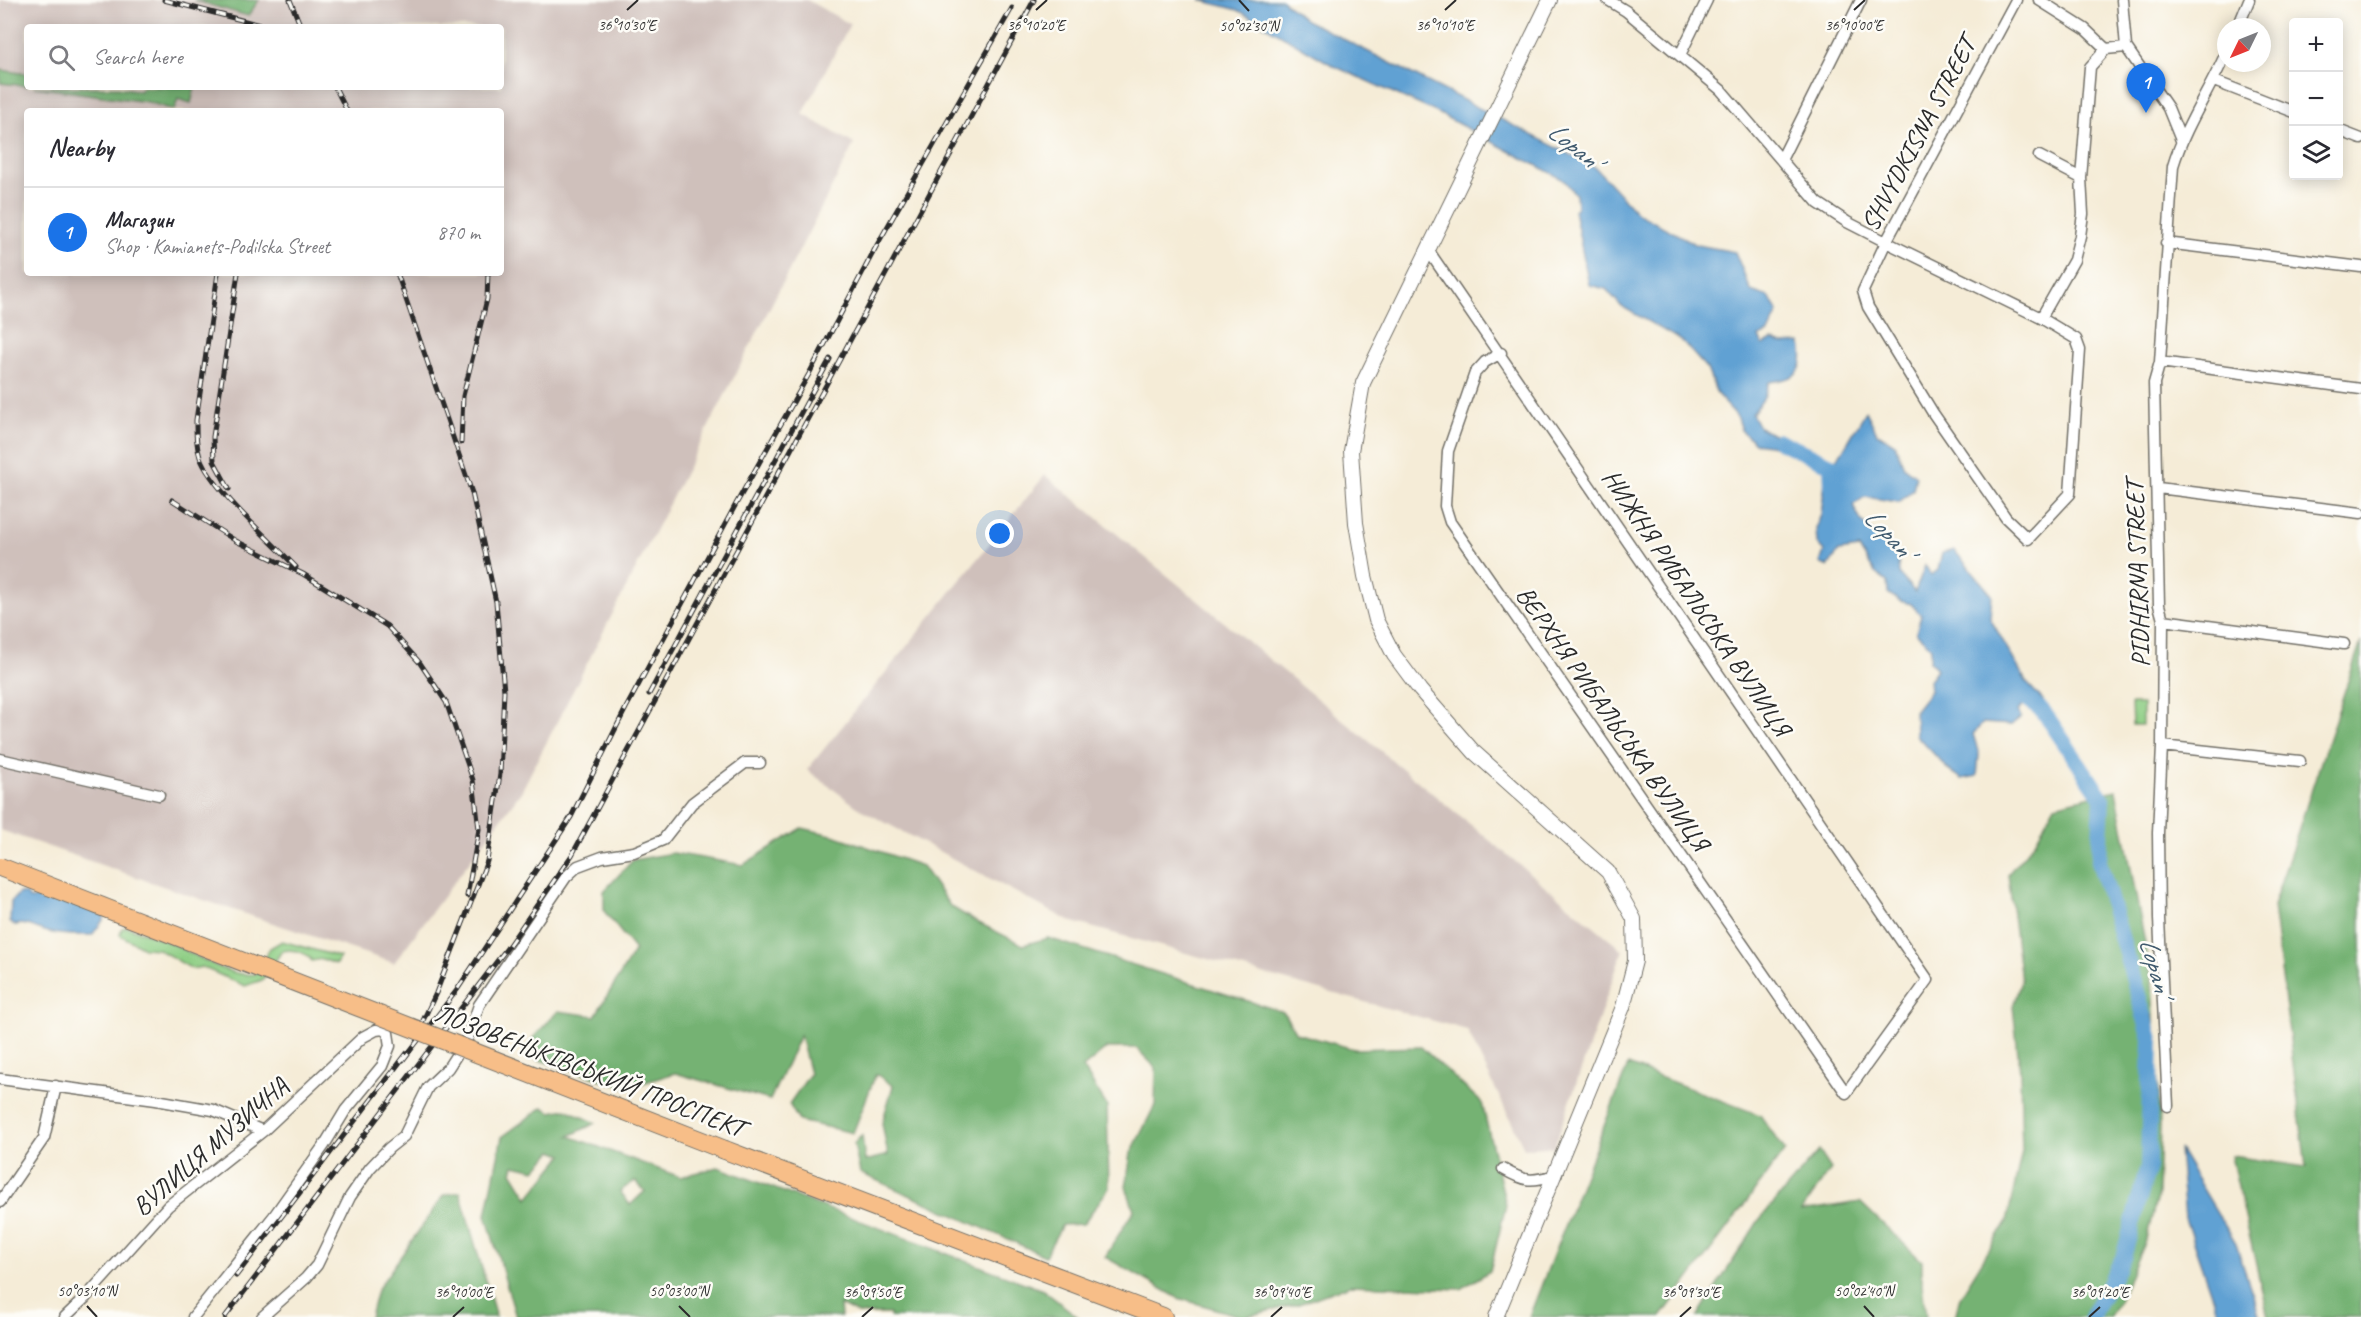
<!DOCTYPE html>
<meta charset="utf-8">
<style>
:root{--surface:#fff;--page:#f2f2f3;--text:#2b2b33;--muted:#7c7c81;--line:#e1e1e2;--accent:#1a73e8}
body{margin:0;font-family:Caveat,sans-serif;background:var(--page);color:var(--text)}
.controls{position:absolute;right:18px;top:18px;display:grid;overflow:hidden;border-radius:6px;box-shadow:0 3px 15px #0003}
.controls button{width:54px;height:54px;display:grid;place-items:center;padding:0;border:0;border-bottom:2px solid var(--line);background:var(--surface);color:var(--text);font:30px sans-serif}
.compass{position:absolute;left:2217px;top:18px;width:54px;height:54px;border-radius:50%;background:var(--surface);box-shadow:0 3px 15px #0003;rotate:227deg}
.you{position:absolute;left:1000px;top:534px;width:21px;height:21px;margin:-15px;border:4px solid #fff;border-radius:50%;background:#1a73e8;box-shadow:0 0 0 9px #1a73e833}
.badge{display:grid;place-items:center;width:39px;height:39px;border-radius:50%;background:var(--accent);color:#fff;font-size:20px;font-weight:700}
.pin{position:absolute;translate:-50% -50px;filter:drop-shadow(0 2px 3px #0008)}
.pin::after{content:'';position:absolute;top:32px;width:21px;height:18px;background:inherit;clip-path:polygon(0 0,100% 0,50% 100%)}
.list{margin:0;padding:0;list-style:none}
h2{display:flex;justify-content:space-between;align-items:center;height:78px;margin:0;padding:0 24px;font-size:26px}
h2 small{font-size:20px;font-weight:400;color:var(--muted)}
.list li{display:grid;grid-template-columns:39px 1fr auto;gap:18px;align-items:center;box-sizing:border-box;height:90px;padding:0 24px;border-top:2px solid var(--line)}
.list b{display:block;font-size:22px;white-space:nowrap}
.list p{margin:0;font-size:20px;white-space:nowrap;color:var(--muted)}
.list em{font-size:20px;font-style:normal;color:var(--muted)}
.icon{flex:none;width:33px;height:33px;fill:none;stroke:currentColor;stroke-width:2;stroke-linecap:round;stroke-linejoin:round}
.map{position:relative;flex:none;width:2361px;height:1317px;overflow:hidden}
.search{position:absolute;background:var(--surface);box-shadow:0 3px 15px #0003;left:24px;top:24px;width:480px;height:66px;display:flex;align-items:center;gap:15px;box-sizing:border-box;padding:0 21px;border-radius:6px;color:var(--muted);font-size:22px}
.panel{position:absolute;background:var(--surface);box-shadow:0 3px 15px #0003;left:24px;top:108px;width:480px;height:168px;border-radius:6px}
.map>svg:first-child{display:block}
</style>
<div class="map">
<svg width="2361" height="1317" viewBox="0 0 2361 1317">
<rect width="100%" height="100%" fill="#fdfcf7"/>
<filter id="ink" filterUnits="userSpaceOnUse"><feTurbulence type="fractalNoise" baseFrequency=".0167" numOctaves="2"/><feDisplacementMap in="SourceGraphic" scale="12" xChannelSelector="R" yChannelSelector="G"/><feConvolveMatrix kernelMatrix="1 2 1 2 8 2 1 2 1" color-interpolation-filters="sRGB"/></filter>
<filter id="wash" filterUnits="userSpaceOnUse"><feTurbulence type="fractalNoise" baseFrequency=".008" numOctaves="4" result="noise"/><feDisplacementMap in="SourceGraphic" scale="24" xChannelSelector="R" yChannelSelector="G"/><feGaussianBlur stdDeviation="1.35" result="paint"/><feColorMatrix in="noise" values="0 0 0 0 0 0 0 0 0 0 0 0 0 0 0 0 0 1.4 0 .05"/><feComposite in="paint" operator="in"/></filter>
<g filter="url(#wash)">
<rect width="100%" height="100%" fill="#f5ecd7"/>
<path fill="#cfc0bb" fill-rule="evenodd" d="M0 0H807L850 24 803 114 854 144 521 792 394 963 197 898 0 830ZM27 27H501V87H27ZM27 111H501V273H27Z
M1045 475 1623 950 1554 1147 1524 1148 1467 1030 1069 921 860 809 807 770Z"/>
<path fill="#90cf86" stroke="#5e7d58" stroke-width="1.5" d="M2131 704H2142V725H2132Z
M127 927C145 933 164 939 181 948 200 958 233 978 255 974L270 948 282 941 340 957 336 964 322 959 312 961C305 951 294 949 282 951L262 980 245 986 202 967 192 969 158 949 144 948 120 935 122 928Z"/>
<path fill="#74b273" stroke="#506e4f" stroke-width="1.5" fill-rule="evenodd" d="M194 0H259L248 16Z
M0 70 27 74V86L0 83Z
M34 87H119L140 91 142 87H195L191 103 178 99 174 110 148 102Z
M2361 642V1317H2268L2231 1156 2306 1167 2273 906Z
M2116 790 2152 980 2160 1127 2158 1193 2147 1236 2120 1299 2110 1317H1955L1960 1297 2007 1221 2022 1151 2020 1072 2013 1006 2021 981 2008 874 2034 843 2055 805Z
M802 828 836 836 922 866 950 906 973 920 1023 945 1048 938 1283 1012 1296 1033 1354 1049 1421 1047 1482 1103 1506 1205 1490 1271 1461 1289 1350 1285 1299 1304 1243 1317 1178 1298 1105 1257 1134 1210 1126 1187 1131 1153 1155 1105 1156 1068 1136 1048H1107L1083 1068 1107 1106 1109 1188 1083 1224 1062 1225 1045 1256 860 1173 854 1144 862 1135 865 1161 888 1155 882 1123 893 1086 876 1074 853 1133 799 1121 789 1104 810 1074 800 1035 770 1100 675 1073 627 1088 536 1059 532 1039 558 1011 595 1016 635 950 604 911V891L633 860 673 853 743 865Z
M1628 1065 1760 1115 1785 1150 1661 1317H1529Z
M543 1107 551 1112 566 1109 596 1123 569 1136 680 1177 718 1167 1043 1290 1078 1317H890V1314H858L840 1305 841 1317H516L486 1215 502 1137ZM553 1151 563 1155 528 1198 512 1172 514 1165 535 1170ZM635 1181 645 1191 630 1205 620 1191Z
M1819 1151 1831 1169 1801 1211 1860 1202 1922 1261V1284L1926 1317H1697L1759 1220Z
M460 1192 496 1317H370L377 1290 444 1195Z"/>
<path fill="#60a1d3" stroke="#46667f" stroke-width="1.5" d="M1200 0H1282L1306 20 1595 167 1637 213 1697 245 1735 252 1751 291 1769 297 1778 312 1768 333 1759 337 1763 345 1772 340 1783 344 1801 343C1807 372 1796 379 1769 382L1764 398 1752 414 1759 427 1801 450 1755 443 1741 430 1736 415 1717 394 1707 369 1682 341 1621 306 1606 289 1589 285 1574 210 1577 207 1576 195 1564 180 1438 113 1334 66 1238 10Z
M1866 411 1877 433 1895 444 1904 467 1916 476 1913 490 1899 502 1865 497 1853 505 1861 521 1898 557 1899 574 1915 592 1925 565 1931 575 1938 570 1942 553 1954 550 1992 595 1990 618 2027 683 2043 700V711L2024 704 2018 711 2021 717 2011 725 1983 723 1973 734 1979 754 1977 776 1962 779 1949 770 1916 735 1915 710 1930 691 1929 680 1937 669 1930 661 1931 647 1916 633 1921 615 1911 604 1900 601 1888 593 1887 582 1875 573 1859 548 1839 551 1828 567 1820 563 1824 551 1817 543 1816 529 1821 514 1826 473 1842 452Z
M19 893 26 894 30 899 59 894 108 902 104 919 92 935C77 935 62 936 48 932 35 929 29 922 15 925L10 922 11 902Z
M2179 1149 2236 1244 2260 1317H2219L2185 1218Z"/>
<g fill="none" stroke-linecap="round" stroke-linejoin="round">
<path stroke="#60a1d3" stroke-width="16" d="M1779 441 1831 465 1832 487
M2026 698 2043 711 2102 798 2099 861 2151 1039 2148 1167 2123 1258 2091 1317"/>
</g>
</g>
<g filter="url(#ink)">
<g fill="none" stroke-linecap="round" stroke-linejoin="round">
<defs>
<path id="minor" d="M1608 0 1626 11 1721 90 1818 203 1847 222 1886 242 2041 318 2076 339 2080 350 2070 494 2028 539 2006 518 1933 413 1868 307 1863 291 1886 242 2016 0
M2039 0 2085 29 2106 49 2126 47
M2122 0 2126 47 2168 108 2181 140
M2238 27 2249 0
M1680 55 1707 0
M2214 81 2294 112
M2338 130 2361 139
M2039 156 2081 178
M1781 160 1861 0
M2166 243 2361 267
M1428 250 1928 980 1846 1093 1450 522 1445 506 1448 451 1475 373 1485 362 1501 353
M2041 318 2074 260 2080 236 2083 214 2081 178 2090 67 2106 49
M2160 362 2361 389
M2158 488 2361 513
M2163 620 2344 644
M2162 746 2300 761
M0 759 159 795
M0 1079 156 1100 213 1110 263 1131
M2168 1106 2159 919 2158 833 2162 746 2163 620 2159 605 2154 383 2160 362 2173 166C2185 126 2209 92 2226 53
M1503 1169C1525 1182 1531 1182 1556 1175
M0 1202 44 1138 56 1086
M65 1317 86 1297 168 1206 263 1131 363 1037 376 1030 383 1029 388 1033 390 1046 382 1066 345 1111 325 1144 274 1216 193 1317
M262 1317 306 1278 317 1265 350 1197 370 1168 389 1148 404 1136 428 1087 448 1068 468 1037 479 1005 566 877 578 866 602 857 634 852 663 840 692 803 745 763H760"/>
<path id="tertiary" d="M1496 1317 1623 1007 1635 961 1634 919 1608 872 1474 752 1420 690 1394 655 1376 620 1365 576 1356 523 1351 451 1363 383 1550 0"/>
<path id="trunk" d="M725 1150 1163 1317"/>
</defs>
<use href="#minor" stroke="#726f67" stroke-width="13"/>
<use href="#tertiary" stroke="#726f67" stroke-width="16"/>
<use href="#trunk" stroke="#726f67" stroke-width="20"/>
<use href="#minor" stroke="#fff" stroke-width="10"/>
<use href="#tertiary" stroke="#fff" stroke-width="14"/>
<use href="#trunk" stroke="#f7be88" stroke-width="18"/>
<defs>
<path id="rail" d="M164 0 268 27
M290 0 301 27
M335 87 347 111
M218 273 196 420C196 433 196 445 200 457 211 488 272 542 296 567
M397 273 472 493 496 602 504 691 500 774 487 861 436 993 419 1029
M461 443 463 396 487 299 488 273
M229 489 214 461 213 437 238 273
M172 500 236 541 303 574 387 626 420 663 446 702 473 780 479 829 467 896
M649 694 830 359
M403 1060 457 990 571 817 626 708 736 504 809 374 877 245 1012 8
M236 1276 407 1053
M225 1317 507 948 572 855 1034 0"/>
</defs>
<use href="#rail" stroke="#2b2b2b" stroke-width="5"/>
<use href="#rail" stroke="#fdfcf7" stroke-width="3" stroke-dasharray="9" stroke-linecap="butt"/>
<defs>
<path id="trunk-bridge" d="M0 867 725 1150"/>
</defs>
<use href="#trunk-bridge" stroke="#726f67" stroke-width="20" stroke-linecap="butt"/>
<use href="#trunk-bridge" stroke="#f7be88" stroke-width="18"/>
</g>
</g>
<path fill="none" stroke="#2b2b2b" stroke-width="2" d="M1239 0 1249 11M627 10 638 0M1036 10 1047 0M1445 10 1456 0M1854 10 1865 0M87 1306 97 1317M679 1306 690 1317M1864 1306 1874 1317M453 1317 464 1307M862 1317 873 1307M1271 1317 1282 1307M1680 1317 1691 1307M2089 1317 2100 1307"/>
<g text-anchor="middle" stroke-width="5" stroke-linejoin="round" paint-order="stroke">
<g font-size="26" fill="#2b2b2b" stroke="#fdfcf7">
<text transform="translate(1918 134) rotate(-62)" y="9">SHVYDKISNA STREET</text>
<text transform="translate(2137 574) rotate(-92)" y="9">PIDHIRNA STREET</text>
<text transform="translate(1697 602) rotate(56)" y="9">НИЖНЯ РИБАЛЬСЬКА ВУЛИЦЯ</text>
<text transform="translate(1613 718) rotate(55)" y="9">ВЕРХНЯ РИБАЛЬСЬКА ВУЛИЦЯ</text>
<text transform="translate(590 1070) rotate(21)" y="9">ЛОЗОВЕНЬКІВСЬКИЙ ПРОСПЕКТ</text>
<text transform="translate(210 1146) rotate(-41)" y="9">ВУЛИЦЯ МУЗИЧНА</text>
</g>
<g font-size="27" font-style="italic" fill="#405a6e" stroke="#fdfcf7">
<text transform="translate(1574 145) rotate(39)" y="9">Lopan'</text>
<text transform="translate(1889 533) rotate(47)" y="9">Lopan'</text>
<text transform="translate(2156 966) rotate(74)" y="9">Lopan'</text>
</g>
</g>
<g font-size="15" text-anchor="middle" fill="#2b2b2b" stroke="#fdfcf7" stroke-width="5" stroke-linejoin="round" paint-order="stroke">
<text x="627" y="30">36°10'30"E</text>
<text x="1036" y="30">36°10'20"E</text>
<text x="1445" y="30">36°10'10"E</text>
<text x="1854" y="30">36°10'00"E</text>
<text x="1249" y="31">50°02'30"N</text>
<text x="87" y="1296">50°03'10"N</text>
<text x="679" y="1296">50°03'00"N</text>
<text x="1864" y="1296">50°02'40"N</text>
<text x="464" y="1297">36°10'00"E</text>
<text x="873" y="1297">36°09'50"E</text>
<text x="1282" y="1297">36°09'40"E</text>
<text x="1691" y="1297">36°09'30"E</text>
<text x="2100" y="1297">36°09'20"E</text>
</g>
</svg>
<div class="controls">
<button>+</button>
<button>−</button>
<button><svg class="icon" aria-label="layers" viewBox="0 0 24 24"><path d="M12 4l9 5-9 5-9-5zM3 14l9 5 9-5"/></svg></button>
</div>
<svg class="compass" viewBox="-18 -18 36 36"><path d="M0-13l5 13h-10z" fill="#e53935"/><path d="M0 13l5-13h-10z" fill="#7c7c81"/></svg>
<div class="you"></div>
<div class="pin badge" style="left:2146px;top:113px">1</div>
<div class="search"><svg class="icon" aria-label="search" viewBox="0 0 24 24"><circle cx="10" cy="10" r="6"/><path d="M15 15l6 6"/></svg>Search here</div>
<section class="panel">
<h2>Nearby<small></small></h2>
<ul class="list">
<li><span class="badge">1</span><div><b>Магазин</b><p>Shop · Kamianets-Podilska Street</p></div><em>870 m</em></li>
</ul>
</section>
</div>
